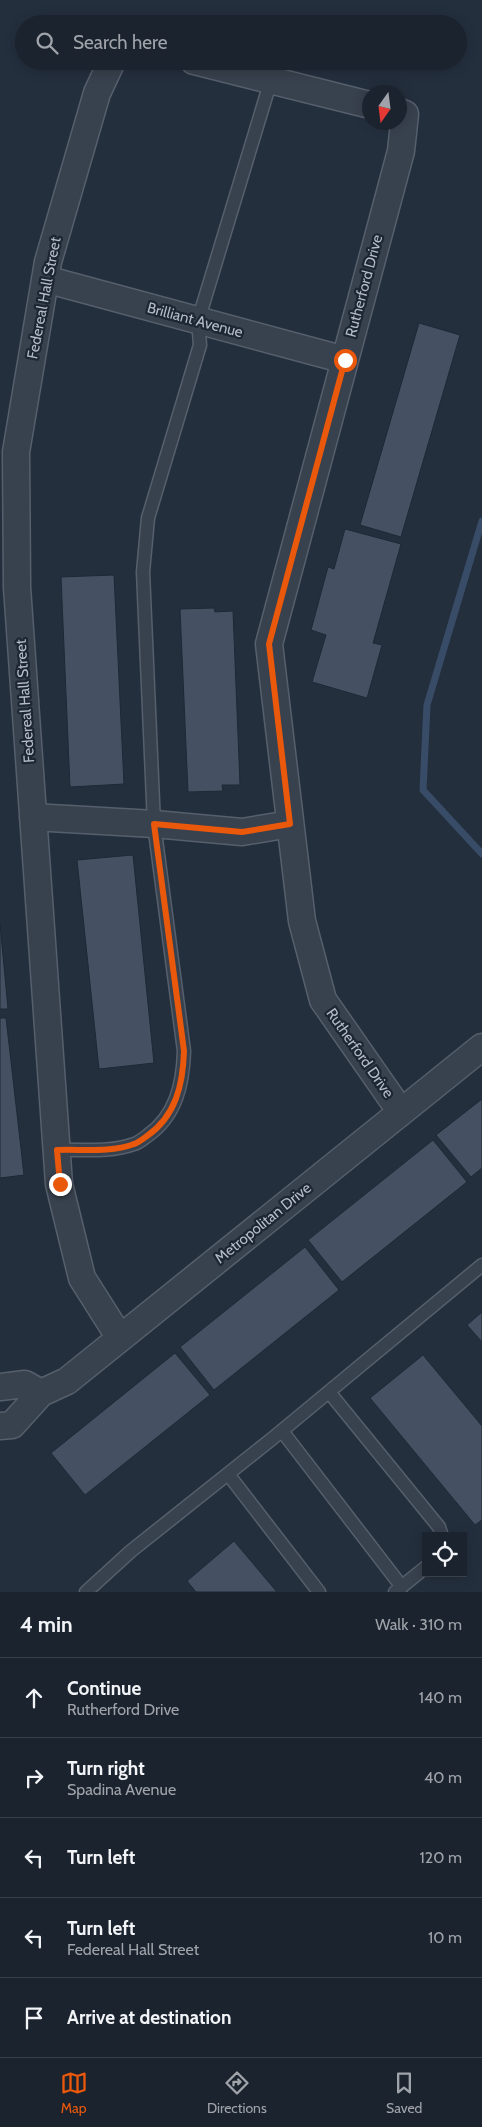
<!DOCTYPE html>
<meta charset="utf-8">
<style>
:root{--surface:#1b232e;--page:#282f3a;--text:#f1f3f6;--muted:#a0a4aa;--line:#39404a;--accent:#ea580c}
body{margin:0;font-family:Cabin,sans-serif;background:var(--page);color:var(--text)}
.controls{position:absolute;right:15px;bottom:15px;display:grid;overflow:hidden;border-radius:0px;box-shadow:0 2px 12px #0003}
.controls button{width:45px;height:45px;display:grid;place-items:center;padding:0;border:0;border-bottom:1px solid var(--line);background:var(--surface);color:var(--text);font:25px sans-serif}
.compass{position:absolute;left:362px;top:85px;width:45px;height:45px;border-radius:50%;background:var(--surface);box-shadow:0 2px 12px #0003;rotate:194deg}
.stop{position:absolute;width:15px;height:15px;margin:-11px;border:4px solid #ea580c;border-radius:50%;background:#fff}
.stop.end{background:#ea580c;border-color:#fff;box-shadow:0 1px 5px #0008}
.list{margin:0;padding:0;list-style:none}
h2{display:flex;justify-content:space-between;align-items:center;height:65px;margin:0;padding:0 20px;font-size:21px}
h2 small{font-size:16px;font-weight:400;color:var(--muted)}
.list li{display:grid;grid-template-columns:32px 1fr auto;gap:15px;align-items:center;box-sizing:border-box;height:80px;padding:0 20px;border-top:1px solid var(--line)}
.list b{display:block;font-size:19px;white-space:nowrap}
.list p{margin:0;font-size:16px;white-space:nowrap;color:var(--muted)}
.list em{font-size:16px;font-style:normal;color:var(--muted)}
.icon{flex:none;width:28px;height:28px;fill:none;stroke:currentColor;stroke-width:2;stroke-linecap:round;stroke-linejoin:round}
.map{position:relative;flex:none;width:482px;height:1592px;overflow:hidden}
.search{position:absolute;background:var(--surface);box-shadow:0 2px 12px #0003;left:15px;right:15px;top:15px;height:55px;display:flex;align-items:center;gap:12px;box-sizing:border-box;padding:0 18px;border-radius:28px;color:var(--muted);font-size:19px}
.sheet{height:465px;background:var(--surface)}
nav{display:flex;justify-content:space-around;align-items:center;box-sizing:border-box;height:70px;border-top:1px solid var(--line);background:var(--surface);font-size:14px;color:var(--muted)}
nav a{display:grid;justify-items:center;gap:2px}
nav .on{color:var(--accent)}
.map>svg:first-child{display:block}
</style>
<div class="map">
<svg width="482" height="1592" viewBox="0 0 482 1592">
<rect width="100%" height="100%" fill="#242f3e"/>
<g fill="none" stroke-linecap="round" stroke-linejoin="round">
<path stroke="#394c67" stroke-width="7" d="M482 521 427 705 423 790 482 854"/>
</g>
<path fill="#455162" stroke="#1f2835" d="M419 323 460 335 401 537 360 525Z
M345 529 401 544 373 643 382 645 367 698 312 682 326 635 311 630 328 567 334 569Z
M114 575 124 784 70 787 61 577Z
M214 608 215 612 233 611 240 785H222L223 791 188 792 180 609Z
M133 855 154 1063 99 1069 77 860Z
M0 924 8 1009H0Z
M0 1018H6L24 1175 0 1178Z
M482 1099V1168L471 1177 436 1135Z
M433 1140 467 1182 342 1282 308 1240Z
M305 1247 339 1290 214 1390 180 1347Z
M482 1312V1342L467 1325Z
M175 1353 210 1395 85 1495 51 1453Z
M423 1355 482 1426V1520L475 1525 370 1398Z
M234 1541 277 1592H196L187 1581Z"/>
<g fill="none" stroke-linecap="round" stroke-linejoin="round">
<defs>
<path id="lane" d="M57 1150C81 1149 110 1153 134 1144 138 1143 143 1139 147 1136 176 1116 183 1084 184 1051L154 824 143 572 148 518 200 345 198 321 271 80
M329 1392 439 1527 442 1536
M282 1431 402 1587
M228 1474 319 1592
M86 1592 131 1551 273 1438 482 1265
M395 1592 426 1567"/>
<path id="street" d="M112 61 97 93 48 262 16 452 17 587 59 1184 82 1278 120 1338
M194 61 370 105
M400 112 405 114 401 151 269 644 302 921 323 1000 401 1112
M45 279 345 360
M33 817 154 824 242 832 290 824
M0 1387 25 1384 41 1393
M0 1426 12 1425 41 1393 67 1381 482 1047"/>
</defs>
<use href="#lane" stroke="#565f6c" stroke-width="15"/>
<use href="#street" stroke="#565f6c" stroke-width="29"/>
<use href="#lane" stroke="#38414e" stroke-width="12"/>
<use href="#street" stroke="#38414e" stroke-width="26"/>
</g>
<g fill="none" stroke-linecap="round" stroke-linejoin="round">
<path stroke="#ea580c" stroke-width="6" d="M60 1184 57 1150C81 1149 110 1153 134 1144 138 1143 143 1139 147 1136 176 1116 183 1084 184 1051L154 824 242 832 290 824 269 644 345 360"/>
</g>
<g text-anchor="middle" stroke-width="4.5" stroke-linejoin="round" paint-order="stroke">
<g font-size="15" fill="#b4bcc9" stroke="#1d2633">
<text transform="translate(364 286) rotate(-75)" y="5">Rutherford Drive</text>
<text transform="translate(44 298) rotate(-79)" y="5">Federeal Hall Street</text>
<text transform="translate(195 320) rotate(15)" y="5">Brilliant Avenue</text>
<text transform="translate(25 701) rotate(-94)" y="5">Federeal Hall Street</text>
<text transform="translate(360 1053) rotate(55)" y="5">Rutherford Drive</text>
<text transform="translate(263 1223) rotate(-39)" y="5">Metropolitan Drive</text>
</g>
</g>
</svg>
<div class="controls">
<button><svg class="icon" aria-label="locate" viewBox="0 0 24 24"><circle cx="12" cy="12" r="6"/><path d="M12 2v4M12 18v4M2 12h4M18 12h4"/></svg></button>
</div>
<svg class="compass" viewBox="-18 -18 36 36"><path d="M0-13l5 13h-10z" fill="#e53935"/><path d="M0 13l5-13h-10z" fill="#a0a4aa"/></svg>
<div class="stop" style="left:345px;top:360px"></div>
<div class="stop end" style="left:60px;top:1184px"></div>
<div class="search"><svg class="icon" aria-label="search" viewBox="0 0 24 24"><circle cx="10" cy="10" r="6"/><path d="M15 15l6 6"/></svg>Search here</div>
</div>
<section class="sheet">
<h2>4 min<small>Walk · 310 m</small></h2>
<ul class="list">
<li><svg class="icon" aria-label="ahead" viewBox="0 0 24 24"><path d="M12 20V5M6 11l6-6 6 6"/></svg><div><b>Continue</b><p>Rutherford Drive</p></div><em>140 m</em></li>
<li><svg class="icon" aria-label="right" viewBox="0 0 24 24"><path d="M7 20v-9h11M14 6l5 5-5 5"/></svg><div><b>Turn right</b><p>Spadina Avenue</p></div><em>40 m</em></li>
<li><svg class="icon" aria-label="left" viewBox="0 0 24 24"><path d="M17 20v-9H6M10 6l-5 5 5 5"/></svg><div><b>Turn left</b></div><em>120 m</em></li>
<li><svg class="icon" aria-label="left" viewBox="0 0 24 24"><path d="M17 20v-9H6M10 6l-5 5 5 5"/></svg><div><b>Turn left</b><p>Federeal Hall Street</p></div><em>10 m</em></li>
<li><svg class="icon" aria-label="arrive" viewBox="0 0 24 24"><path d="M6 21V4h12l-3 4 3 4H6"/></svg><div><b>Arrive at destination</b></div></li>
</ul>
</section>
<nav>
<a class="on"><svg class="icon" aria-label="map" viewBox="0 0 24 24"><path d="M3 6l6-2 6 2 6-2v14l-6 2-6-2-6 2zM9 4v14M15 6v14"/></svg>Map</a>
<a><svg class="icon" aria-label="directions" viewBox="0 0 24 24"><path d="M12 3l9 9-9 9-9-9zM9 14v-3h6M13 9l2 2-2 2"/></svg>Directions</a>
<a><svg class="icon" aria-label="saved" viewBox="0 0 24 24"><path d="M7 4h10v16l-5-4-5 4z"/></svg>Saved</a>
</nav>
